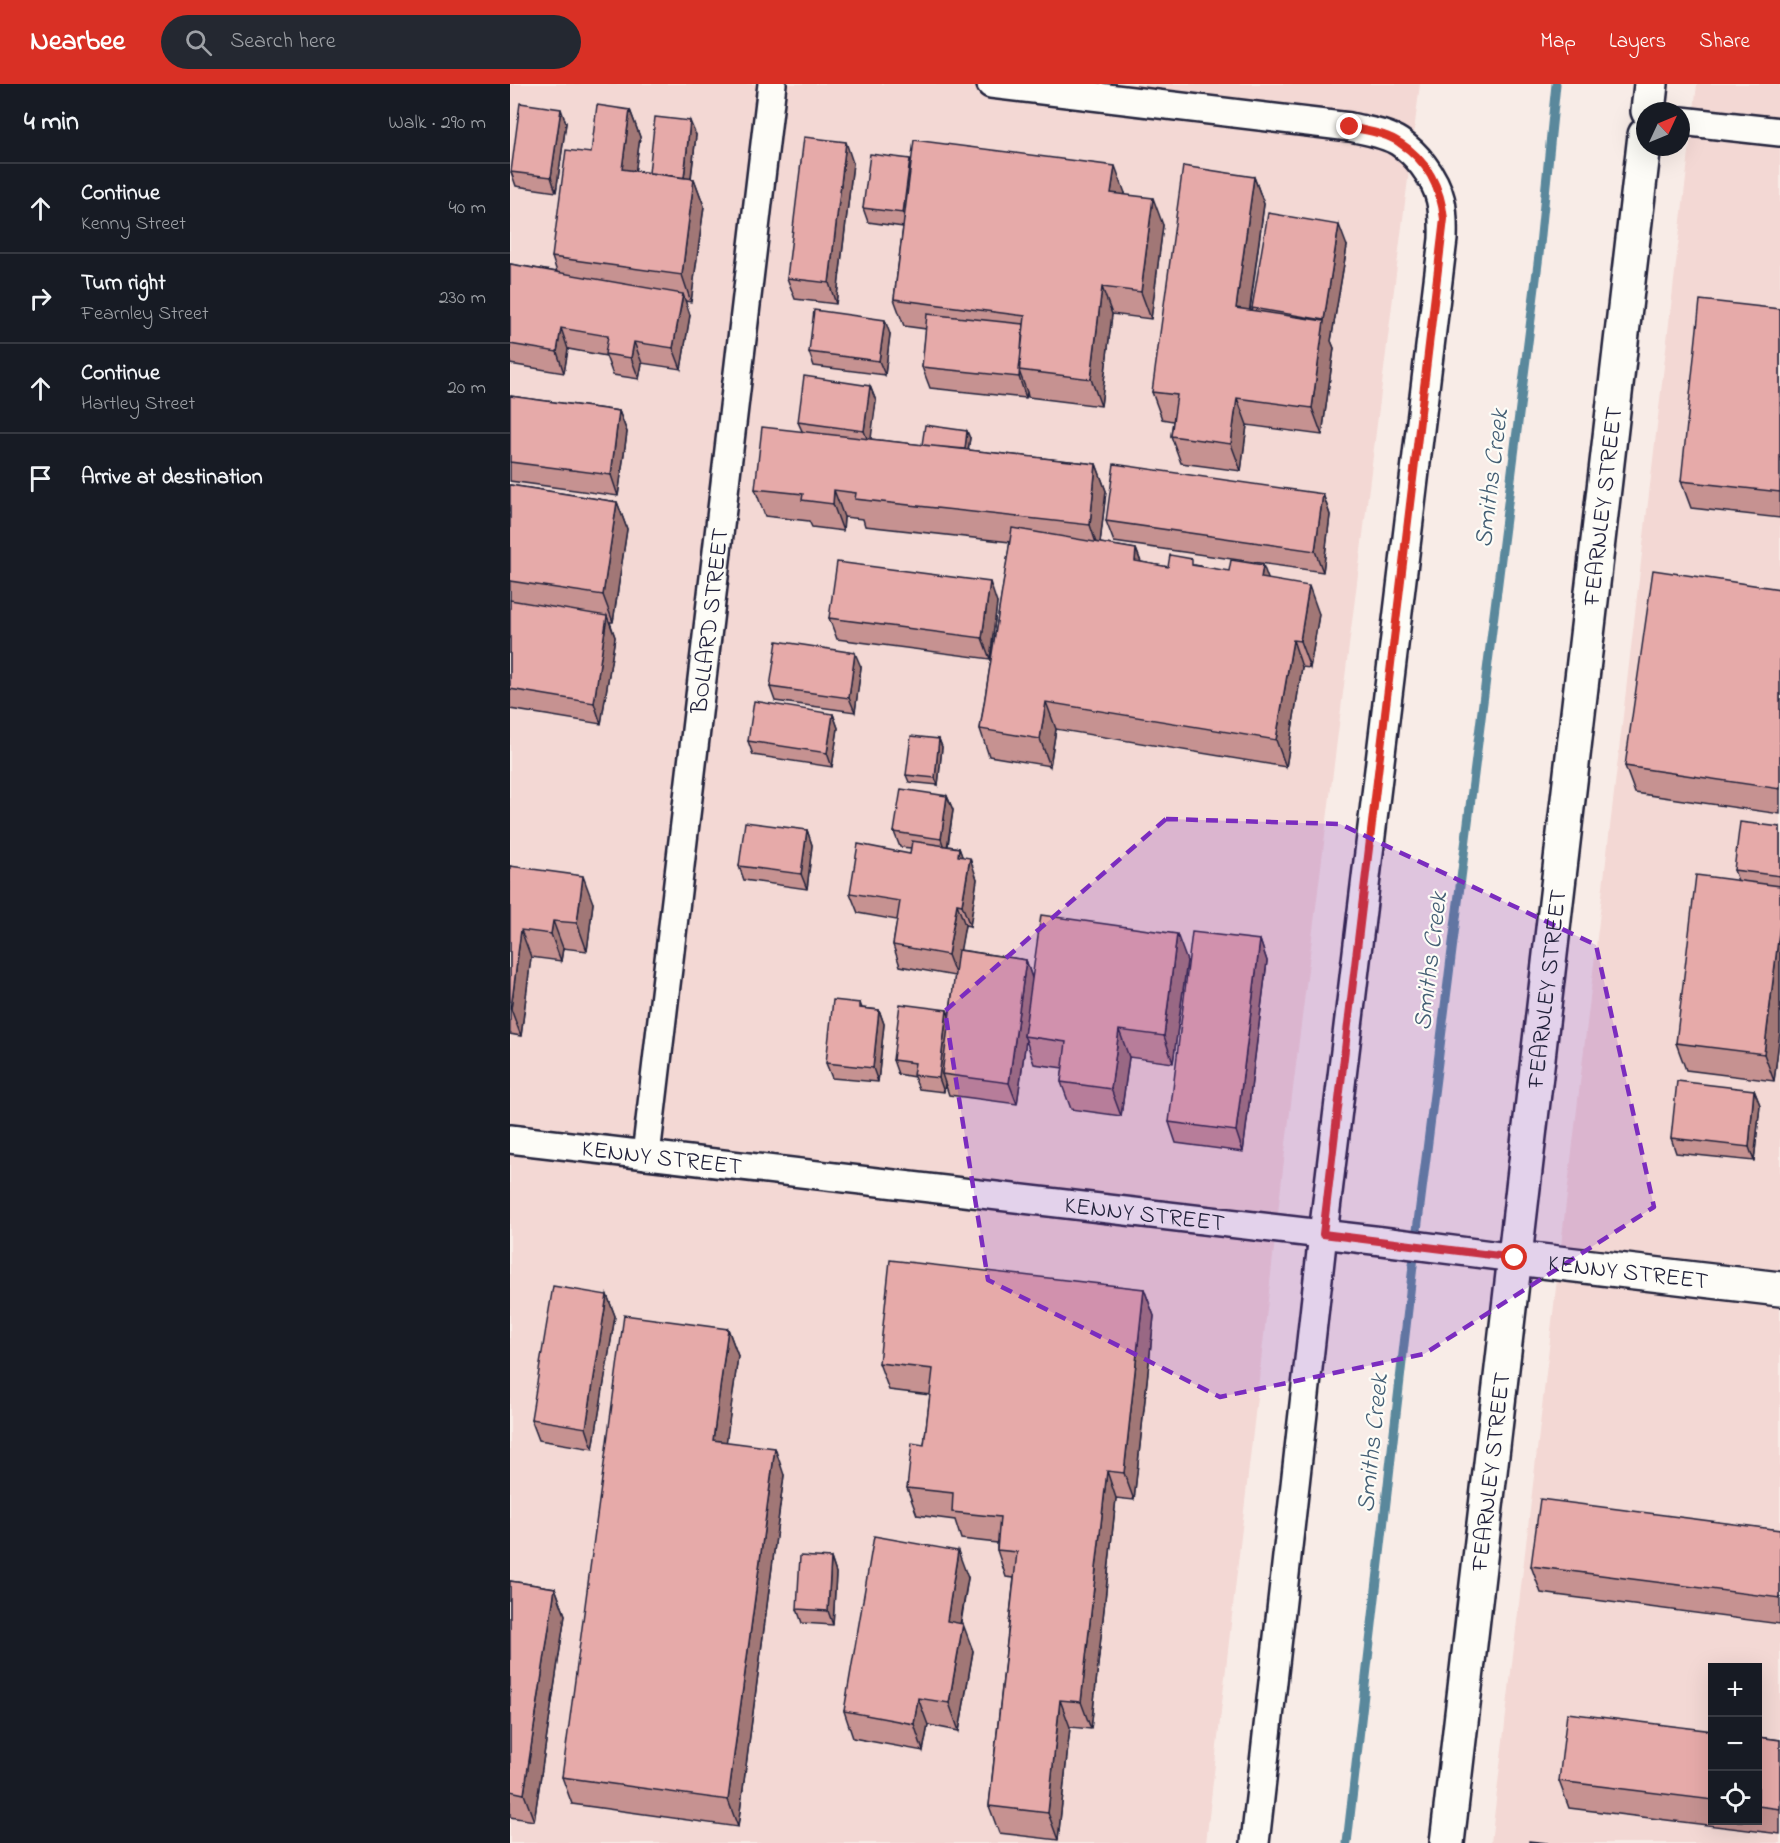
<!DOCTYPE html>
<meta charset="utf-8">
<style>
:root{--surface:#171b24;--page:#242831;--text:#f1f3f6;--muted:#9ea1a6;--line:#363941;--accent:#d93025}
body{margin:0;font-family:"Indie Flower",sans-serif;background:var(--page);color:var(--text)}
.controls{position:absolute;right:18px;bottom:18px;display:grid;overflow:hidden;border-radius:0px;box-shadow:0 6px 24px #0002}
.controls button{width:54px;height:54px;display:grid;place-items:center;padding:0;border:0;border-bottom:2px solid var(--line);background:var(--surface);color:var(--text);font:30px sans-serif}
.compass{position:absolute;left:1126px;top:18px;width:54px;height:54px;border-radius:50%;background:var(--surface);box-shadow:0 6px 24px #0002;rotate:46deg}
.stop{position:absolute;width:18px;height:18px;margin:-14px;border:4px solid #d93025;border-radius:50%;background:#fff}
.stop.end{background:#d93025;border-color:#fff;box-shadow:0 2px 6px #0008}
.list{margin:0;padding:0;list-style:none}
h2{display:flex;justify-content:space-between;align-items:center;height:78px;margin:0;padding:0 24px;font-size:26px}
h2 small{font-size:20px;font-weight:400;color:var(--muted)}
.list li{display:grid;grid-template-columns:39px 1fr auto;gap:18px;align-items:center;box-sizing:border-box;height:90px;padding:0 24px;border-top:2px solid var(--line)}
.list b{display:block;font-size:22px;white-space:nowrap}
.list p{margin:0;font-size:20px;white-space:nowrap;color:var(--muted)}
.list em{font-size:20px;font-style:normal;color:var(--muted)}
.icon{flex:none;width:33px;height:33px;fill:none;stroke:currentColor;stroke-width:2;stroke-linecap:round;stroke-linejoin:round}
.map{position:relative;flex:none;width:1270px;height:1759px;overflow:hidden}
header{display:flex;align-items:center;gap:36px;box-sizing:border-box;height:84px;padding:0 30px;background:var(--accent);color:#fff}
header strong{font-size:28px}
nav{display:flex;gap:33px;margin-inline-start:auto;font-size:21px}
.search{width:420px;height:54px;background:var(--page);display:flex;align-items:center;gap:15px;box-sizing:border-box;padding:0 21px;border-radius:33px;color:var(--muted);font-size:22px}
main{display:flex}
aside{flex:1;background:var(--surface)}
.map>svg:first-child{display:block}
</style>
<header>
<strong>Nearbee</strong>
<div class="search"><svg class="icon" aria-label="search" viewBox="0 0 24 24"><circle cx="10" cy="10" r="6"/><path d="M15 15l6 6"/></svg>Search here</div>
<nav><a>Map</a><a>Layers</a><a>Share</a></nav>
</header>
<main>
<aside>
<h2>4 min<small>Walk · 290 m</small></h2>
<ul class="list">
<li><svg class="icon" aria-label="ahead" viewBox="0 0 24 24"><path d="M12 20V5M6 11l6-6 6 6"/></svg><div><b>Continue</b><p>Kenny Street</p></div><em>40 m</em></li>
<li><svg class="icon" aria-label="right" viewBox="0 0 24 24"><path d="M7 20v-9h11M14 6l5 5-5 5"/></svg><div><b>Turn right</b><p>Fearnley Street</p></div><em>230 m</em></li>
<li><svg class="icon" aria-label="ahead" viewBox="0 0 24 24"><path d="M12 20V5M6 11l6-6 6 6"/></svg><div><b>Continue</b><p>Hartley Street</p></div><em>20 m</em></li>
<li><svg class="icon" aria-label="arrive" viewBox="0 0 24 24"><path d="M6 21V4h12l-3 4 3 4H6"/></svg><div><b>Arrive at destination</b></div></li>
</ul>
</aside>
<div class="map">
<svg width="1270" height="1759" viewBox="0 0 1270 1759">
<rect width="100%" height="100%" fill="#f8ece7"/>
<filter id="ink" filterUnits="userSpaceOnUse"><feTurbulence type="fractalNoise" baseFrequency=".0167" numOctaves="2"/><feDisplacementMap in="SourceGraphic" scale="12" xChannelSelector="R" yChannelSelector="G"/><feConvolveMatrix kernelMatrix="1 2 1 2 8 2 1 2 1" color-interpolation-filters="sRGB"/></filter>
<g filter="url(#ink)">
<path fill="#f3d8d4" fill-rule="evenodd" d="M0 0H910L775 1068 696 1759H0Z
M1187 0H1270V1759H981ZM1202 1584H1248V1736H1202Z"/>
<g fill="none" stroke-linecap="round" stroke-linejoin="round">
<path stroke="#5a889c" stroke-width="9" d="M837 1759 908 1138 1029 171 1046 0"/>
<defs>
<g id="minor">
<path d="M481 0 840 43C857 47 875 49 889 58 898 64 907 73 913 81 932 106 934 124 933 155L813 1150 745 1759"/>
<path d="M1171 37 1270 48"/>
<path id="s1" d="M0 1055 872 1157 1005 1174"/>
<path id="s2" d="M136 1071 262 0"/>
</g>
<g id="tertiary">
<path d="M1138 27 1141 0"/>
<path id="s3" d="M1005 1174 1270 1205"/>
<path id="s4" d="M937 1759 1135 51"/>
</g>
</defs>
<use href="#minor" stroke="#22223b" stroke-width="32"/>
<use href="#tertiary" stroke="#22223b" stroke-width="38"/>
<use href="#minor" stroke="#fdfcf7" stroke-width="27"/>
<use href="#tertiary" stroke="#fdfcf7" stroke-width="33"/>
</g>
<path fill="#c69291" stroke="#22223b" stroke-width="1.5" d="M120 26 130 53 125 87 139 89 186 51 181 95H184L194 122 181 218 175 217 180 231 171 285 132 279 129 295 103 291 96 272 58 265 54 289 0 280V180L47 188 42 173 81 69Z
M56 39 46 108 6 102 1 88Z
M401 78 615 109V110L653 141 641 235 602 230 591 322 518 313 517 308 516 314 420 304 412 283 416 245 394 242 384 215 393 143 358 138 353 124Z
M343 79 326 220 285 215 277 194Z
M744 93 754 120 740 226 743 227 742 224 837 162 821 257 824 264 812 351 737 341 731 387 671 379 661 352 663 337 652 335 642 308Z
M1270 225V434L1181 424 1171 397Z
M380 250 375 291 304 282 299 268Z
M360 302 366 317 360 355 412 361 460 354 458 366 586 380 596 407 590 459 626 465 631 478 658 483 685 481 758 496 809 530 800 584 792 583 776 683 546 645 540 682 479 672 470 645 500 458 355 442 353 435 334 433 333 447 302 443 299 437 255 432 245 405 292 347 288 338Z
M0 312 109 327 117 348 108 412 0 397Z
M0 401 107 418 117 445 103 538H100L105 553 91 640 0 625Z
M813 410 820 431 813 488 604 458 596 437Z
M1270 505V730L1125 709 1115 682Z
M487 519 480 575 327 555 319 534Z
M351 583 345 628 265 617 260 603Z
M323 630 328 644 322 683 243 671 238 657Z
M429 655 432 663 428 701 399 698 396 691Z
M437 712 443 726 438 762 449 764 452 773 467 795 460 842 455 841 450 866 516 876 522 894 677 877 663 979 619 973 611 1032 561 1025 551 998 553 984 524 980 516 956 507 1020 439 1011 435 999 434 1008 409 1005 404 993 388 990 383 976 437 926 439 932 445 892 390 882 383 861 387 836 348 829 340 809 400 770 401 764 390 763 384 748Z
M1270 743V948L1264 997 1176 986 1166 959 1228 797 1224 786Z
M297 746 302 761 297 805 234 796 229 782Z
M0 782 83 819 77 867 53 864 51 877 21 873 11 952 0 950Z
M750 856 757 877 733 1068 666 1059 659 1038Z
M350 919 352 924 369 926 374 940 368 998 322 994 316 979Z
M1244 1006 1250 1021 1244 1077 1166 1069 1161 1054Z
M634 1205 644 1232 624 1416 606 1414 581 1645 560 1643 548 1756 489 1749 479 1722 504 1494 496 1493 487 1466V1459L451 1455 445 1436 407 1431 397 1404 414 1361 420 1311 379 1306 369 1279Z
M97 1211 105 1232 83 1365 29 1356 21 1335Z
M218 1245 228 1272 216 1358 274 1391 228 1743 62 1720 52 1693Z
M1270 1446V1540L1031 1509 1021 1482Z
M321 1474 326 1489 323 1541 292 1539 287 1525Z
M458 1494 451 1539 463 1567 449 1647 418 1641 413 1667 343 1654 334 1627Z
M0 1497 45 1504 55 1531 24 1737 0 1733Z
M1203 1647V1737H1248V1653L1270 1656V1750L1059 1724 1049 1697Z"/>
<path fill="#a17776" stroke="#22223b" stroke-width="1.5" d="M51 25 56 39 46 108 41 93Z
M120 26 130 53 122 112 112 85Z
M180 37 186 51 179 109 174 95Z
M336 58 343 79 326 220 319 199Z
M400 75 405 90 398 144 393 129Z
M605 82 615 109 611 136 601 109Z
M744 93 754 120 736 252 726 224Z
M184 95 194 122 181 218 172 191Z
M643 114 653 141 641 235 631 208Z
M829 141 837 162 821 257 824 264 812 351 802 324 814 236Z
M592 203 602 230 591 322 581 295Z
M173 210 180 231 171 285 163 264Z
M375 236 380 250 375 291 369 277Z
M51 244 58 265 54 289 47 268Z
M124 258 132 279 129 295 121 274Z
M509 287 517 308 516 314 509 293Z
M360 302 366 317 360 362 354 347Z
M727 314 737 341 731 387 721 360Z
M109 327 117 348 108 412 101 391Z
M457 347 460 354 456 378 454 371Z
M586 380 596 407 589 468 580 441Z
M324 406 334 433 333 447 323 420Z
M813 410 820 431 813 488 805 467Z
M107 418 117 445 103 538 93 511Z
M626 465 636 492 625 477Z
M753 481 763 508 751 494Z
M480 498 487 519 480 575 472 554Z
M799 502 809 530 800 584 790 557Z
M97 532 105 553 91 640 84 619Z
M783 556 792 583 776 683 766 656Z
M345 569 351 583 345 628 339 614Z
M536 618 546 645 540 682 530 655Z
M323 630 328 644 322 683 317 669Z
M429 655 432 663 428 701 425 694Z
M437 712 443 726 436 770 431 755Z
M297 746 302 761 297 805 291 790Z
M449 764 457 785 448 772Z
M460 774 467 795 460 842 452 821Z
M73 792 83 819 77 867 67 839Z
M447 820 455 841 446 892 438 871Z
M43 837 53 864 51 877 41 850Z
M1270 840V948L1264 997 1254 970Z
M11 846 21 873 11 952 1 925Z
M667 850 677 877 663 979 654 952Z
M750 856 757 877 733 1068 726 1047Z
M516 876 523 897 514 952 516 956 507 1020 499 999Z
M369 926 374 940 368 998 363 984Z
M437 926 442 940 432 990 435 999 434 1008 429 994Z
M609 946 619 973 611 1032 601 1005Z
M1244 1006 1250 1021 1244 1077 1239 1063Z
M634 1205 644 1232 624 1416 614 1389Z
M97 1211 105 1232 83 1365 76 1344Z
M218 1245 228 1272 213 1383 203 1356Z
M265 1364 274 1391 228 1743 218 1716Z
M597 1387 606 1414 581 1645 571 1618Z
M448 1467 458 1494 446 1564 437 1537Z
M321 1474 326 1489 323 1541 318 1527Z
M45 1504 55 1531 24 1737 14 1710Z
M453 1540 463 1567 449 1647 439 1619Z
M408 1614 418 1641 413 1667 404 1640Z
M550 1616 560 1643 548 1756 538 1729Z"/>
<path fill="#e6aaa9" stroke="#22223b" stroke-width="1.5" d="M10 19 51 25 41 93 1 88Z
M87 21 120 26 112 85 184 95 172 191 42 173 56 66 81 69Z
M145 33 180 37 174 94 139 89Z
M294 53 336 58 319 199 277 194Z
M404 56 605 82 601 109 643 114 631 208 592 203 581 295 509 286 515 232 384 215Z
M360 70 400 75 393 129 353 124Z
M673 82 744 93 726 224 814 237 802 324 727 314 721 360 661 352 667 311 642 308Z
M758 129 829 141 814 236 742 224Z
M0 180 173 210 163 264 124 258 121 274 95 270 98 252 51 244 47 268 0 260Z
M1190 216 1270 225V408L1171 397Z
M304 226 375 236 369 277 299 268Z
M417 230 513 240 509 293 412 283Z
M294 292 360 302 354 347 288 338Z
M0 312 109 327 101 391 0 378Z
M415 341 457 347 455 365 412 361Z
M252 343 586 380 580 441 345 415 346 409 324 406 323 420 292 416 293 410 245 405Z
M604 380 813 410 805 467 596 437Z
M0 401 107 418 93 511 0 497Z
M502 444 626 465 625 477 658 483 660 471 682 475V481L719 487 721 476 753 481 751 494 799 502 790 557 783 556 766 656 536 618 530 655 470 645Z
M327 478 480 498 472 554 319 534Z
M1143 486 1270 505V705L1115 682Z
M0 516 97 532 84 619 0 605Z
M267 557 345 569 339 614 260 603Z
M244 617 323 630 317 669 238 657Z
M401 652 429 655 425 694 396 691Z
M391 705 437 712 431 755 384 748Z
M235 738 297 746 291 790 229 782Z
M1230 738 1270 743V792L1224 786Z
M402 757 449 764 448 772 460 774 452 821 447 820 438 871 383 861 390 817 340 809 348 760 400 770Z
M0 782 73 792 67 839 43 837 41 850 11 846 1 925H0Z
M1186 791 1270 802V840L1254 970 1166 959Z
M531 831 667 850 654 952 609 946 601 1005 551 998 556 958 514 952Z
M682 848 750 856 726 1047 659 1038Z
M448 866 516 876 499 999 432 990Z
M323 916 350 919V924L369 926 363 984 316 979Z
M390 920 437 926 429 994 403 991 405 979 383 976Z
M1167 997 1244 1006 1239 1063 1161 1054Z
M380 1176 634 1205 614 1389 597 1387 571 1618 550 1616 538 1729 479 1722 507 1468 487 1466 490 1433 442 1428 443 1409 397 1404 402 1359 414 1361 423 1285 369 1279Z
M43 1202 97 1211 76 1344 21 1335Z
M114 1231 218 1245 203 1356 265 1364 218 1716 52 1693Z
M1030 1415 1270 1446V1514L1021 1482Z
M364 1452 448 1467 437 1537 453 1540 439 1619 408 1614 404 1640 334 1627Z
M290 1472 321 1474 318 1527 287 1525Z
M0 1497 45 1504 14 1710 0 1707Z
M1057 1629 1203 1647V1716L1049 1697Z
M1248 1653 1270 1656V1725L1248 1722Z
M1019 1757 1038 1759H1019Z"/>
</g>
<g fill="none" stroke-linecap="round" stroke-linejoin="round" filter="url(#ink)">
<path stroke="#d93025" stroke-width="8" d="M840 43C857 47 876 49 890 59 917 76 931 104 934 135L813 1150 1005 1174"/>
</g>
<path fill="#7b2cbf" fill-opacity="0.2" stroke="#7b2cbf" stroke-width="4.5" stroke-dasharray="12 8" stroke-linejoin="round" d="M656 735 830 740 1086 861 1144 1123 914 1270 710 1313 478 1196 435 927Z"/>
<g text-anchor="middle" stroke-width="4.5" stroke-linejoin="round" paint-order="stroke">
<g font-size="24" fill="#22223b" stroke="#fdfcf7">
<text dy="8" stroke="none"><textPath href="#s4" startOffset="1346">FEARNLEY STREET</textPath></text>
<text dy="8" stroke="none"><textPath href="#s2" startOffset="538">BOLLARD STREET</textPath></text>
<text dy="8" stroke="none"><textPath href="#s4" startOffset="860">FEARNLEY STREET</textPath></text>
<text dy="8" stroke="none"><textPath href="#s1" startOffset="153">KENNY STREET</textPath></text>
<text dy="8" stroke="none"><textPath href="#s1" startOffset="639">KENNY STREET</textPath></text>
<text dy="8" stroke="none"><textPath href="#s3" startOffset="114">KENNY STREET</textPath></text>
<text dy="8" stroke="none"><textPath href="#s4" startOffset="374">FEARNLEY STREET</textPath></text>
</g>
<g font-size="26" font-style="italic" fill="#435e74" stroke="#fdfcf7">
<text transform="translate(980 394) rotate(-83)" y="9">Smiths Creek</text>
<text transform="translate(919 877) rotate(-83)" y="9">Smiths Creek</text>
<text transform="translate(861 1359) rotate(-84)" y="9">Smiths Creek</text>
</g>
</g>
</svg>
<div class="controls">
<button>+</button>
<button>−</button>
<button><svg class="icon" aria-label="locate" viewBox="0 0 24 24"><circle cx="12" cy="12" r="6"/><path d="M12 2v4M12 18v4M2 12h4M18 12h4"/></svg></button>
</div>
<svg class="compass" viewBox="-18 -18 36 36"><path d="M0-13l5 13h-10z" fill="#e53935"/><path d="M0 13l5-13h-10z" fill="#9ea1a6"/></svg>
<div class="stop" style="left:1005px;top:1174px"></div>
<div class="stop end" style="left:840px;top:43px"></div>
</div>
</main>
